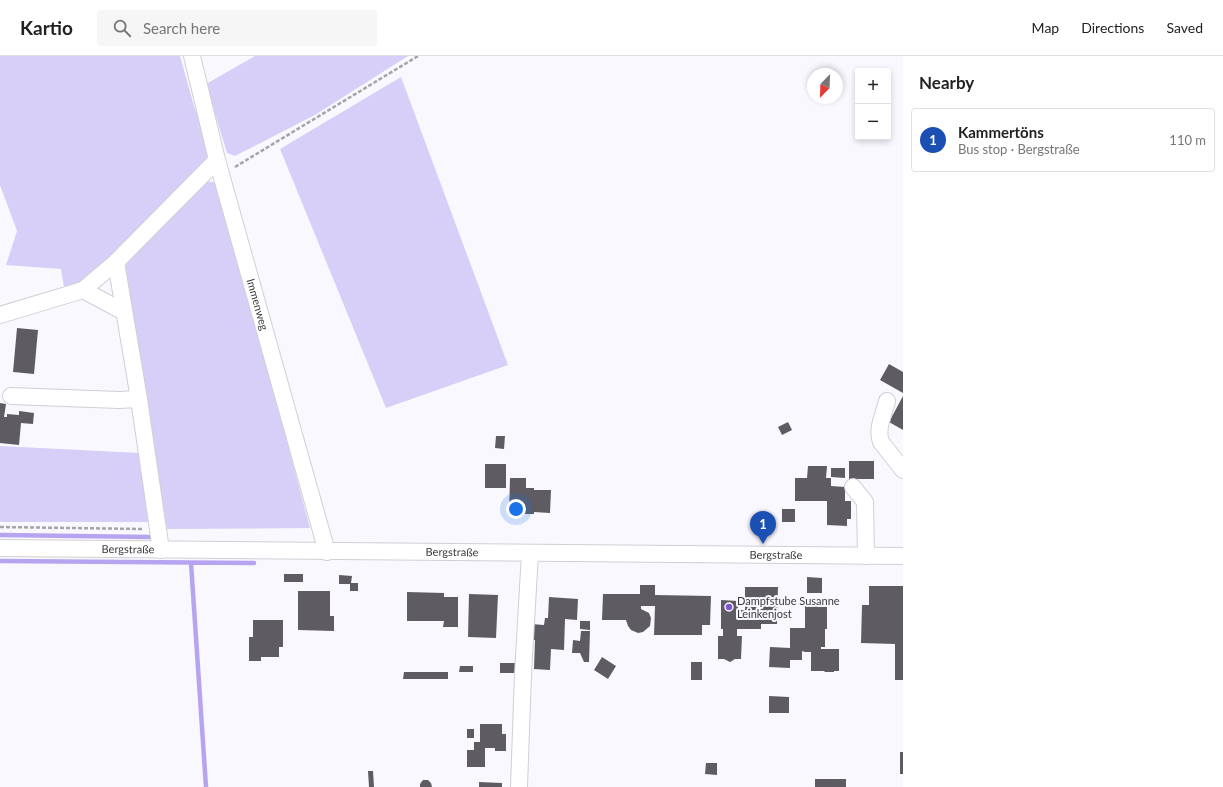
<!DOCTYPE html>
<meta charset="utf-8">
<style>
:root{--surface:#fff;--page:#f6f6f6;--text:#222;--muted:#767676;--line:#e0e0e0;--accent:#ea580c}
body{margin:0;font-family:Lato,sans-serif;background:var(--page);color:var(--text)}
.controls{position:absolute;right:12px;top:12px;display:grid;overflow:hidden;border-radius:4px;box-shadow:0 2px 6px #0003}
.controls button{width:36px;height:36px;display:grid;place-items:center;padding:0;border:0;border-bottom:1px solid var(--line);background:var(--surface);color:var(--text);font:20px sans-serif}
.compass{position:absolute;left:807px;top:12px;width:36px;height:36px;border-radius:50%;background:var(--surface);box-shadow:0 2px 6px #0003;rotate:203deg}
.you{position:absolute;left:516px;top:453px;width:14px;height:14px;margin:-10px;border:3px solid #fff;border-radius:50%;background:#1a73e8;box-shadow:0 0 0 6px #1a73e833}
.badge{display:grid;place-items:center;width:26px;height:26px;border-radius:50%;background:var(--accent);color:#fff;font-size:13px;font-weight:700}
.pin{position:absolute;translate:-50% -33px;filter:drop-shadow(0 1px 2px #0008)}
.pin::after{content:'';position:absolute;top:21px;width:14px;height:12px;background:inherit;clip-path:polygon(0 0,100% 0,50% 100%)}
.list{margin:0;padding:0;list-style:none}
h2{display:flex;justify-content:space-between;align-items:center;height:52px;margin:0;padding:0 16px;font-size:17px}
h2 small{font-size:13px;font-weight:400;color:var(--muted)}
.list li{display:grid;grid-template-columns:26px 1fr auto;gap:12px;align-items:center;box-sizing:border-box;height:64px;margin:0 8px 8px;padding:0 8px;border:1px solid var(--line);border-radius:4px}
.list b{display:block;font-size:15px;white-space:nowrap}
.list p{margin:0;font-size:13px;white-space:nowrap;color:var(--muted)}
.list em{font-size:13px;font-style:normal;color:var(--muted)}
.icon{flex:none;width:22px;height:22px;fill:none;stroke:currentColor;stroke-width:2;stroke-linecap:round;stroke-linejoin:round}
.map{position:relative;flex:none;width:903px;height:731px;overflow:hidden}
header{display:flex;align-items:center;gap:24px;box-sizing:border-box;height:56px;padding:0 20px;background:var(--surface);border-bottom:1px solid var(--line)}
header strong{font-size:19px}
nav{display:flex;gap:22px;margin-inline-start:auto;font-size:14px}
.search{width:280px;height:36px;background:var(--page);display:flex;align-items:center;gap:10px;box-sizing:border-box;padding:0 14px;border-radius:4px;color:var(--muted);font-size:15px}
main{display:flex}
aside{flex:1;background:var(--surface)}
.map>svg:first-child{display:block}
</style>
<header>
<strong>Kartio</strong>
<div class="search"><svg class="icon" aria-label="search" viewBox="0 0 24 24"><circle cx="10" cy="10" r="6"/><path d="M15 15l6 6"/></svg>Search here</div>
<nav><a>Map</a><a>Directions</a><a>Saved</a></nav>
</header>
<main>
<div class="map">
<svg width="903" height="731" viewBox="0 0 903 731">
<rect width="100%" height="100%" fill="#f9f8ff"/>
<path fill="#d7cff7" d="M0 0H180L194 50 209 89 206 106 97 217 77 231H64L61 213 6 209 17 175 0 129Z
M255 0H408L315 59 235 100 227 97 206 28Z
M401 21 508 309 386 352 280 93Z
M207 125 218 127 310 472 167 473 125 227V214L128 201Z
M0 390 140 397 148 466H0Z"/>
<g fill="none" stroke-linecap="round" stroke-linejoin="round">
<path stroke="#b7a4f1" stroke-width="4.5" d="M0 479 150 481
M0 505 254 507
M191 507 206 731"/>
</g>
<path fill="#5e5c62" d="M17 272 38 274 34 318 13 316Z
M889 308 903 316V337L880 324Z
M903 340V374L889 366Z
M0 347 6 348 4 361H7V358L19 359V355L34 357 33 368 21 367 19 389 0 387Z
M788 366 792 374 782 379 778 371Z
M496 380H505L504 393 495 392Z
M849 405H874V423H849Z
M485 408H506V432H485Z
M808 410H827L826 422H831V430L845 431V445H851V463H847V470L827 469V445H795V422H807Z
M831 412H845V422L831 421Z
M510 422H526V432H534V434H551L550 457 534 456V458H509Z
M782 453H795V466H782Z
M284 518H303V526H284Z
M339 519 352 520 351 527H358V535H350V528H339Z
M807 521 822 522V537H807Z
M640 529H655V539L711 540 710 569H702V579H654L655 550H641V553L649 557 651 562 650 570 643 576 638 577 631 574 628 570 626 564H602L603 538H640Z
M869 530H903V624H895V588L861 587 862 549H869Z
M745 531H778L777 568H761V573H737V580H742L741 603H735L730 606 724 603H718V580H723V573H721V544L738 545V554H745Z
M298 535H330V560H334V575L298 574Z
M407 536 444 537V541H458V571H443L444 565H407Z
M469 538 498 539 496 582 468 581Z
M549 541 578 543 577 564 565 563 564 594 551 593 550 614 534 613 535 584H530L531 568 544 569 545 562H548Z
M816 548H821L823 550H827V573H825V591H821V593H839V615H834V616H825L824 615H811V596H805L802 595V604H790V612L769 611 770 591 790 592V572H805V550H814Z
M253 564H283V591H279V601H261V605H249V581H253Z
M580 565H590V574L580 573Z
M581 575H590L589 606H584L580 597H572L573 584 580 585Z
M602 601 616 610 608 623 594 614Z
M691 606H702V624H691Z
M500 607H515V617H500Z
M460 610H473V616H459Z
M404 616H448V623H403Z
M769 640 789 641V657H769Z
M480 668H502V678H506V695H495V692H485V711H467V694H474V686H480Z
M467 673H474V682H467Z
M900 696H903V718H900Z
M706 707H717V719L705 718Z
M368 715H373L374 731H369Z
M815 723H846V731H815Z
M423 724H428L431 727 432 731H420V728Z
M479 726 502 727V731H479Z"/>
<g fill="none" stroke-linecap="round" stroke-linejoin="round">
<defs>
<g id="minor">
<path id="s1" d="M192 0 217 104 327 496"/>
<path d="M116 206 139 343 161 494"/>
<path d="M83 234 124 256"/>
<path d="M0 259 83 234 116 206 217 104"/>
<path d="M11 340 119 344 139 343"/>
<path d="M887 345C884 358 876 373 881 386L903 414"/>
<path d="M853 431 865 446 866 500"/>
<path id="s2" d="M0 492 903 500"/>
<path d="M519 731 523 618 530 497"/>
</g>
</defs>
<use href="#minor" stroke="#d0cfd6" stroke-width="18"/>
<path stroke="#a5a4a9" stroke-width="2.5" stroke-dasharray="4 2" stroke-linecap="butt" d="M235 111 418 0
M0 471 144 473"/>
<use href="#minor" stroke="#fff" stroke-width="16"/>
</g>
<circle fill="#7e56cf" stroke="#f9f8ff" stroke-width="1.5" cx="729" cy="551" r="4"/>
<g text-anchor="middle" stroke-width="4" stroke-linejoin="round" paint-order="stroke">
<g font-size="11" fill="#3a393c" stroke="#f9f8ff">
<text dy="4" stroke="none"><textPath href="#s1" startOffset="257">Immenweg</textPath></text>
<text dy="4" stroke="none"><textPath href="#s2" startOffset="128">Bergstraße</textPath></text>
<text dy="4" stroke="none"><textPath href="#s2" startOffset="452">Bergstraße</textPath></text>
<text dy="4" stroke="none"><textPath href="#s2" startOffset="776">Bergstraße</textPath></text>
</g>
<g font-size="11" fill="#3a393c" stroke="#f9f8ff" text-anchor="start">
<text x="737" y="549">Dampfstube Susanne<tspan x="737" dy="13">Leinkenjost</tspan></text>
</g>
</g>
</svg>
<div class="controls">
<button>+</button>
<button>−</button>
</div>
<svg class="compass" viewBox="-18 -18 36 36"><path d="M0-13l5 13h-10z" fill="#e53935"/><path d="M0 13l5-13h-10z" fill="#767676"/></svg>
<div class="you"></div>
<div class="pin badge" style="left:763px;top:488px;background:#1a4fb4">1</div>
</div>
<aside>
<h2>Nearby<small></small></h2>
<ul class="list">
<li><span class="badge" style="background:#1a4fb4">1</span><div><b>Kammertöns</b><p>Bus stop · Bergstraße</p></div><em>110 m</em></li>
</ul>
</aside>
</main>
